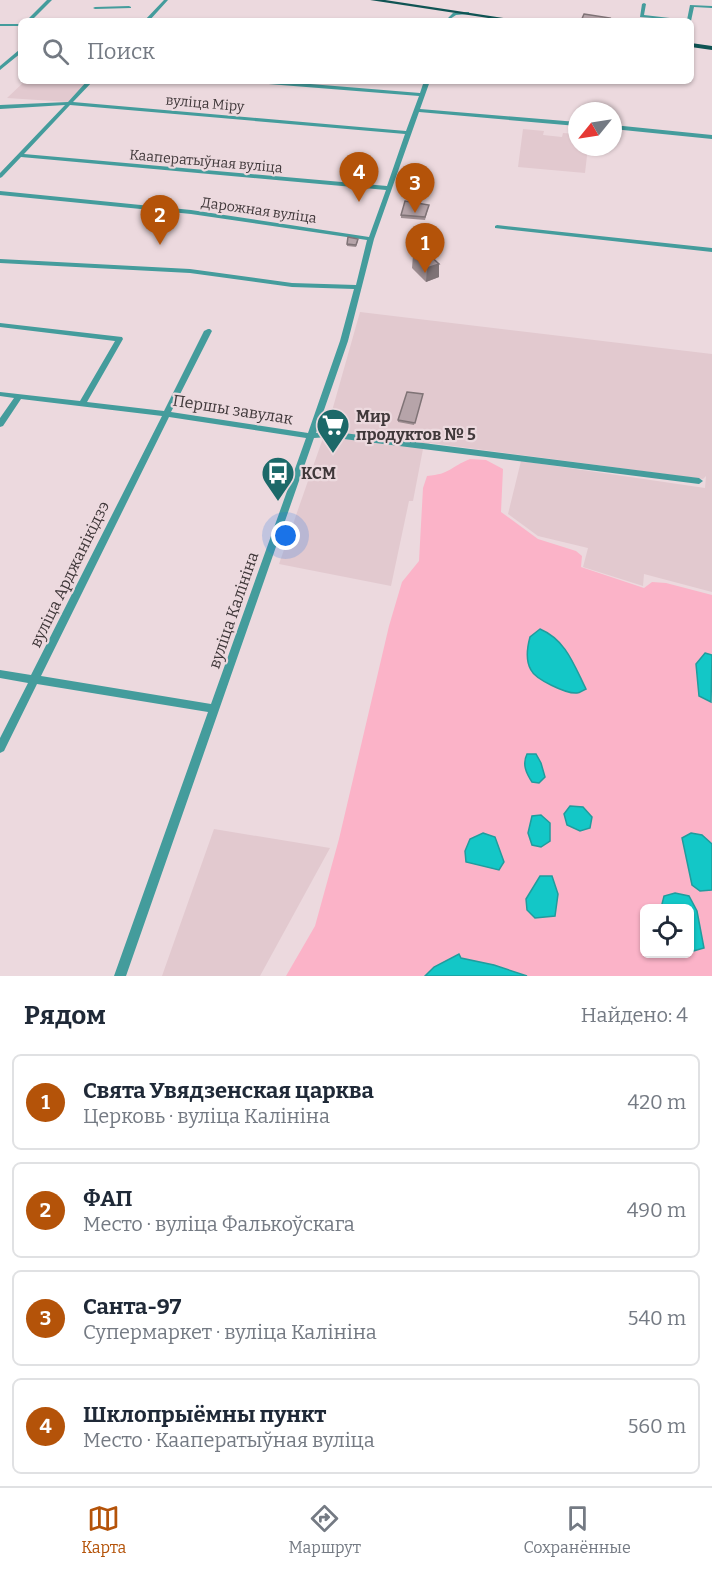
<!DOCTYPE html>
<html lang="ru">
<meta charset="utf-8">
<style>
:root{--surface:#fff;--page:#f6f6f7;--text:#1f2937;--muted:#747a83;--line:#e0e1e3;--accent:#b45309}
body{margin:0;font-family:Bitter,serif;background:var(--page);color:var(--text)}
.controls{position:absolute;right:18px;bottom:18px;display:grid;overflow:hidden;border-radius:9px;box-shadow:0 2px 4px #0004}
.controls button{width:54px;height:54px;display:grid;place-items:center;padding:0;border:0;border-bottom:2px solid var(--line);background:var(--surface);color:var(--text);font:30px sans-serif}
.compass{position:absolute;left:568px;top:102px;width:54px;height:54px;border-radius:50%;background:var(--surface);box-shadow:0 2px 4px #0004;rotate:240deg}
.you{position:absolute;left:286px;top:536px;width:21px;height:21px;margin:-15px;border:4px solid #fff;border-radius:50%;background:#1a73e8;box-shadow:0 0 0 9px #1a73e833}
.badge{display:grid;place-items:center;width:39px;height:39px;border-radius:50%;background:var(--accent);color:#fff;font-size:20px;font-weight:700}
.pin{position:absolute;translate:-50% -50px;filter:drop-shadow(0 2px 3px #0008)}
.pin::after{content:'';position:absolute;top:32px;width:21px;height:18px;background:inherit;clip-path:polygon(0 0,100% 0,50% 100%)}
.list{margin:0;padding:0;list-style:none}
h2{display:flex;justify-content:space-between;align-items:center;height:78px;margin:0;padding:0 24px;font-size:26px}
h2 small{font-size:20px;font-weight:400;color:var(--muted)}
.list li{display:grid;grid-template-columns:39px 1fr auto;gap:18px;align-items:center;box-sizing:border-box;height:96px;margin:0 12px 12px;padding:0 12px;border:2px solid var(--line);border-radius:9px}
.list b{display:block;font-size:22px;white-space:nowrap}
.list p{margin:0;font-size:20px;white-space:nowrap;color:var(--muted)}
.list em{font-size:20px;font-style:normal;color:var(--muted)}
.icon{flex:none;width:33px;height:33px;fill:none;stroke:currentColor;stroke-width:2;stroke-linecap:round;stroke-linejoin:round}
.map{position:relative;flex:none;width:712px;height:976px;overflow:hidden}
.search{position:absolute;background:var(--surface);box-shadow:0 2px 4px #0004;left:18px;right:18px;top:18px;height:66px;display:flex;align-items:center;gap:15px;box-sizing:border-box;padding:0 21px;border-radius:9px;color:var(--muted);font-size:22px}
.sheet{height:510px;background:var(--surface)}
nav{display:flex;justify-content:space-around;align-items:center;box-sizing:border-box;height:84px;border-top:2px solid var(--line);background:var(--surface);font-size:16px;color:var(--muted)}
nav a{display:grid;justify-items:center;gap:3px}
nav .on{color:var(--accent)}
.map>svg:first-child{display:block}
</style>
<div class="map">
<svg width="712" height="976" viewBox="0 0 712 976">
<rect width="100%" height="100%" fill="#ecd9de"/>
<path fill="#e2c9cf" d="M25 81H88L69 102 7 98Z
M523 129 544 131 543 135 562 137 563 133 577 134V147H588L585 173 518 167Z
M360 312 712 354V592L644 574 643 586 583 567 588 548 538 536 508 514 521 461 705 488 706 476 703 479 430 443 423 449 413 501H409L391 586 279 564 330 418Z
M214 829 330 848 260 976H162Z"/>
<path fill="#fbb3c8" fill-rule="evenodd" d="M470 459 486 460 503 469 501 512 538 539 576 551 582 556 581 567 644 588 652 582 666 583 712 595V655L705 653 696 664 699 696 712 702V844L702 835 700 891 712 890V976H527L494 965 461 958 434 967 425 976H286L315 926 339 839 389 626 402 582 419 561 423 488 427 476C451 474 450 467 470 459ZM689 896 694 952 644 954V909L661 908Z"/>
<path fill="#13c7c7" stroke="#209c9d" stroke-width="1.5" d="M540 629C566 640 574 665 586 689 583 690 580 693 577 693 566 694 535 679 531 670 525 660 527 648 530 637Z
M705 653 712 655 711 702 699 696 696 664Z
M527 754H536L541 763 545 777 539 783 532 782C526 773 522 764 527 754Z
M570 806 583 807 592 817 590 828 580 831 567 825 564 814Z
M541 815 550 823V841L541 847 532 845 528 833 532 816Z
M483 833 495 837 504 862 499 870 466 862 465 851 470 839Z
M691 833 702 835 712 844V890L700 891 692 885 682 838Z
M540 876H552L558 894 555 916 535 918 527 910 526 899Z
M675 893 689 896 697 911 704 948 690 952V909L661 908 664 896Z
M459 954 461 958 494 965 527 976H425L434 967Z"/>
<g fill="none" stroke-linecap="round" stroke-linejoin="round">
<path fill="#449c9c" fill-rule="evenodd" d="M47 0H52L31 21H26Z
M164 0H168L149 21H144Z
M644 3 646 4 644 15 687 20 690 5 712 6V8L694 7 691 21 640 17 642 4Z
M129 6 131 7V8L95 9 93 8 95 7Z
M467 12H469V14L456 15 450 19 448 18 453 13Z
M92 18 135 20 137 21H72Z
M0 24H21V26H0Z
M691 28 693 29V37L691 38Z
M19 50H21V53L0 70V66Z
M87 81H93L73 102 406 131 419 96 256 83 253 81H274L420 93 424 81H430L420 109 577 122V126L419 112 374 239 348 341 316 433 328 431 699 478 703 481 699 484 328 437 314 438 126 976H114L208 712 37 684 4 751 0 753V738L28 683 0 678V670L31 675 162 416 21 399 3 426 0 427V418L14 398 0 396V392L80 401 115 341 0 327V323L122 337 123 339 87 402 164 411 204 331 208 329H210L212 331 171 412 308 433 340 341 354 289 292 287 190 273 0 263V259L190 269 292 283 356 285 367 240 191 214 0 195V191L191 210 369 237 386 190 21 157 2 177 0 178V173L65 105 0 109V105L68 102ZM70 105 405 134 387 186 24 154ZM169 417 306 438 211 704 41 676Z
M613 125 712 135V139L613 129Z
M497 225 712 248V252L495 228V226Z"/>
<path fill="#105454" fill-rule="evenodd" d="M370 0H385L523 21H508Z
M691 43 712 46V50L691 47Z"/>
</g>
<path fill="#9d8d91" d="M429 205 425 220 401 218V215Z
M358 241 356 247 347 246V244Z
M413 255 439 264V277L426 282 412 268Z
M423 394 414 425 398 422V420Z"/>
<path fill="#7f7376" d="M439 264V277L426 282 427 268Z"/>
<path fill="#b6a4a9" stroke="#7f7376" stroke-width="1.5" d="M584 14 610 18 608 21H611H581Z
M405 201 429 205 425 217 401 215Z
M348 237 358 239 356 245 347 244Z
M425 251 439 264 427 268 413 255Z
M407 392 423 394 415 423 398 420Z"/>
<defs>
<symbol id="supermarket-pin" viewBox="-11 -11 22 30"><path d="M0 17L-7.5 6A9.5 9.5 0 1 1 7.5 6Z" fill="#1c6969" stroke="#ecd9de"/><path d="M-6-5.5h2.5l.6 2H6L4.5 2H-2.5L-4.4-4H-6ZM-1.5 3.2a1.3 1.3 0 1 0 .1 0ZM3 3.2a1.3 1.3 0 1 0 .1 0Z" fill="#fff"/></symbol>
<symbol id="bus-pin" viewBox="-11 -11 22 30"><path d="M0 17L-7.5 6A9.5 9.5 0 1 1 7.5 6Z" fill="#1c6969" stroke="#ecd9de"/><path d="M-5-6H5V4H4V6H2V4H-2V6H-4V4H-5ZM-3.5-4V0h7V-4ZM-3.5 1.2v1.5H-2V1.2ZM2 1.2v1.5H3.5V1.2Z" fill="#fff"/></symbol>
</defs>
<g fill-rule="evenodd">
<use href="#supermarket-pin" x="314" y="406" width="38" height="52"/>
<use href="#bus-pin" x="259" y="454" width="38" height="52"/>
</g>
<g text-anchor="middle" stroke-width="4.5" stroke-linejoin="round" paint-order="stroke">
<g font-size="14" fill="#40383a" stroke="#ecd9de">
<text transform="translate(205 103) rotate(5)" y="5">вуліца Міру</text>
<text transform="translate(206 161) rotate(5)" y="5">Кааператыўная вуліца</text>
<text transform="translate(259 210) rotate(8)" y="5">Дарожная вуліца</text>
</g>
<g font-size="16" fill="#40383a" stroke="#ecd9de">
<text transform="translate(233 409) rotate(9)" y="6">Першы завулак</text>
<text transform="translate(69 574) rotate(-64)" y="6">вуліца Арджанікідзэ</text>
<text transform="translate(233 610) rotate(-71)" y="6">вуліца Калініна</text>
</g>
<g font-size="16" font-weight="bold" fill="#40383a" stroke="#ecd9de" text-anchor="start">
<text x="356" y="422">Мир<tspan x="356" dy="18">продуктов № 5</tspan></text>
<text x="301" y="479">КСМ</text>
</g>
</g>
</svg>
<div class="controls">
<button><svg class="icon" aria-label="locate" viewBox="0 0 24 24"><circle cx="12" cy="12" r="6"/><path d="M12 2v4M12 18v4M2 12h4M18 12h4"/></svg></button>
</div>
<svg class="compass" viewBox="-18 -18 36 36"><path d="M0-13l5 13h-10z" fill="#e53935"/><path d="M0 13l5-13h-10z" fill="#747a83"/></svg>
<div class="you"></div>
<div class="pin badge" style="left:425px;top:273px">1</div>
<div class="pin badge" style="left:160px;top:245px">2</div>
<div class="pin badge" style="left:415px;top:213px">3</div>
<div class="pin badge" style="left:359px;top:202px">4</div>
<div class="search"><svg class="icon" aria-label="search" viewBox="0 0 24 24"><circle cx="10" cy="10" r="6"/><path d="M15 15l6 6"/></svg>Поиск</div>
</div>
<section class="sheet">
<h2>Рядом<small>Найдено: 4</small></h2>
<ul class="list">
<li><span class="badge">1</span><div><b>Свята Увядзенская царква</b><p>Церковь · вуліца Калініна</p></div><em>420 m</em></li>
<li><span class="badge">2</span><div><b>ФАП</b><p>Место · вуліца Фалькоўскага</p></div><em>490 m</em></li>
<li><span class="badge">3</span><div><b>Санта-97</b><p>Супермаркет · вуліца Калініна</p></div><em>540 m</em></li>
<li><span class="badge">4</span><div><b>Шклопрыёмны пункт</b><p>Место · Кааператыўная вуліца</p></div><em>560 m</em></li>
</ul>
</section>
<nav>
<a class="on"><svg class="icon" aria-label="map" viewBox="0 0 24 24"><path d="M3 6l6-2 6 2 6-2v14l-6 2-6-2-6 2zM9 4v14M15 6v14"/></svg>Карта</a>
<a><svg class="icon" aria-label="directions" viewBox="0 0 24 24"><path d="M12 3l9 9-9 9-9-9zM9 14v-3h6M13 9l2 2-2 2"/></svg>Маршрут</a>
<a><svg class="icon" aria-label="saved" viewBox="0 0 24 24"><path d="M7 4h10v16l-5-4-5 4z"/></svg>Сохранённые</a>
</nav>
